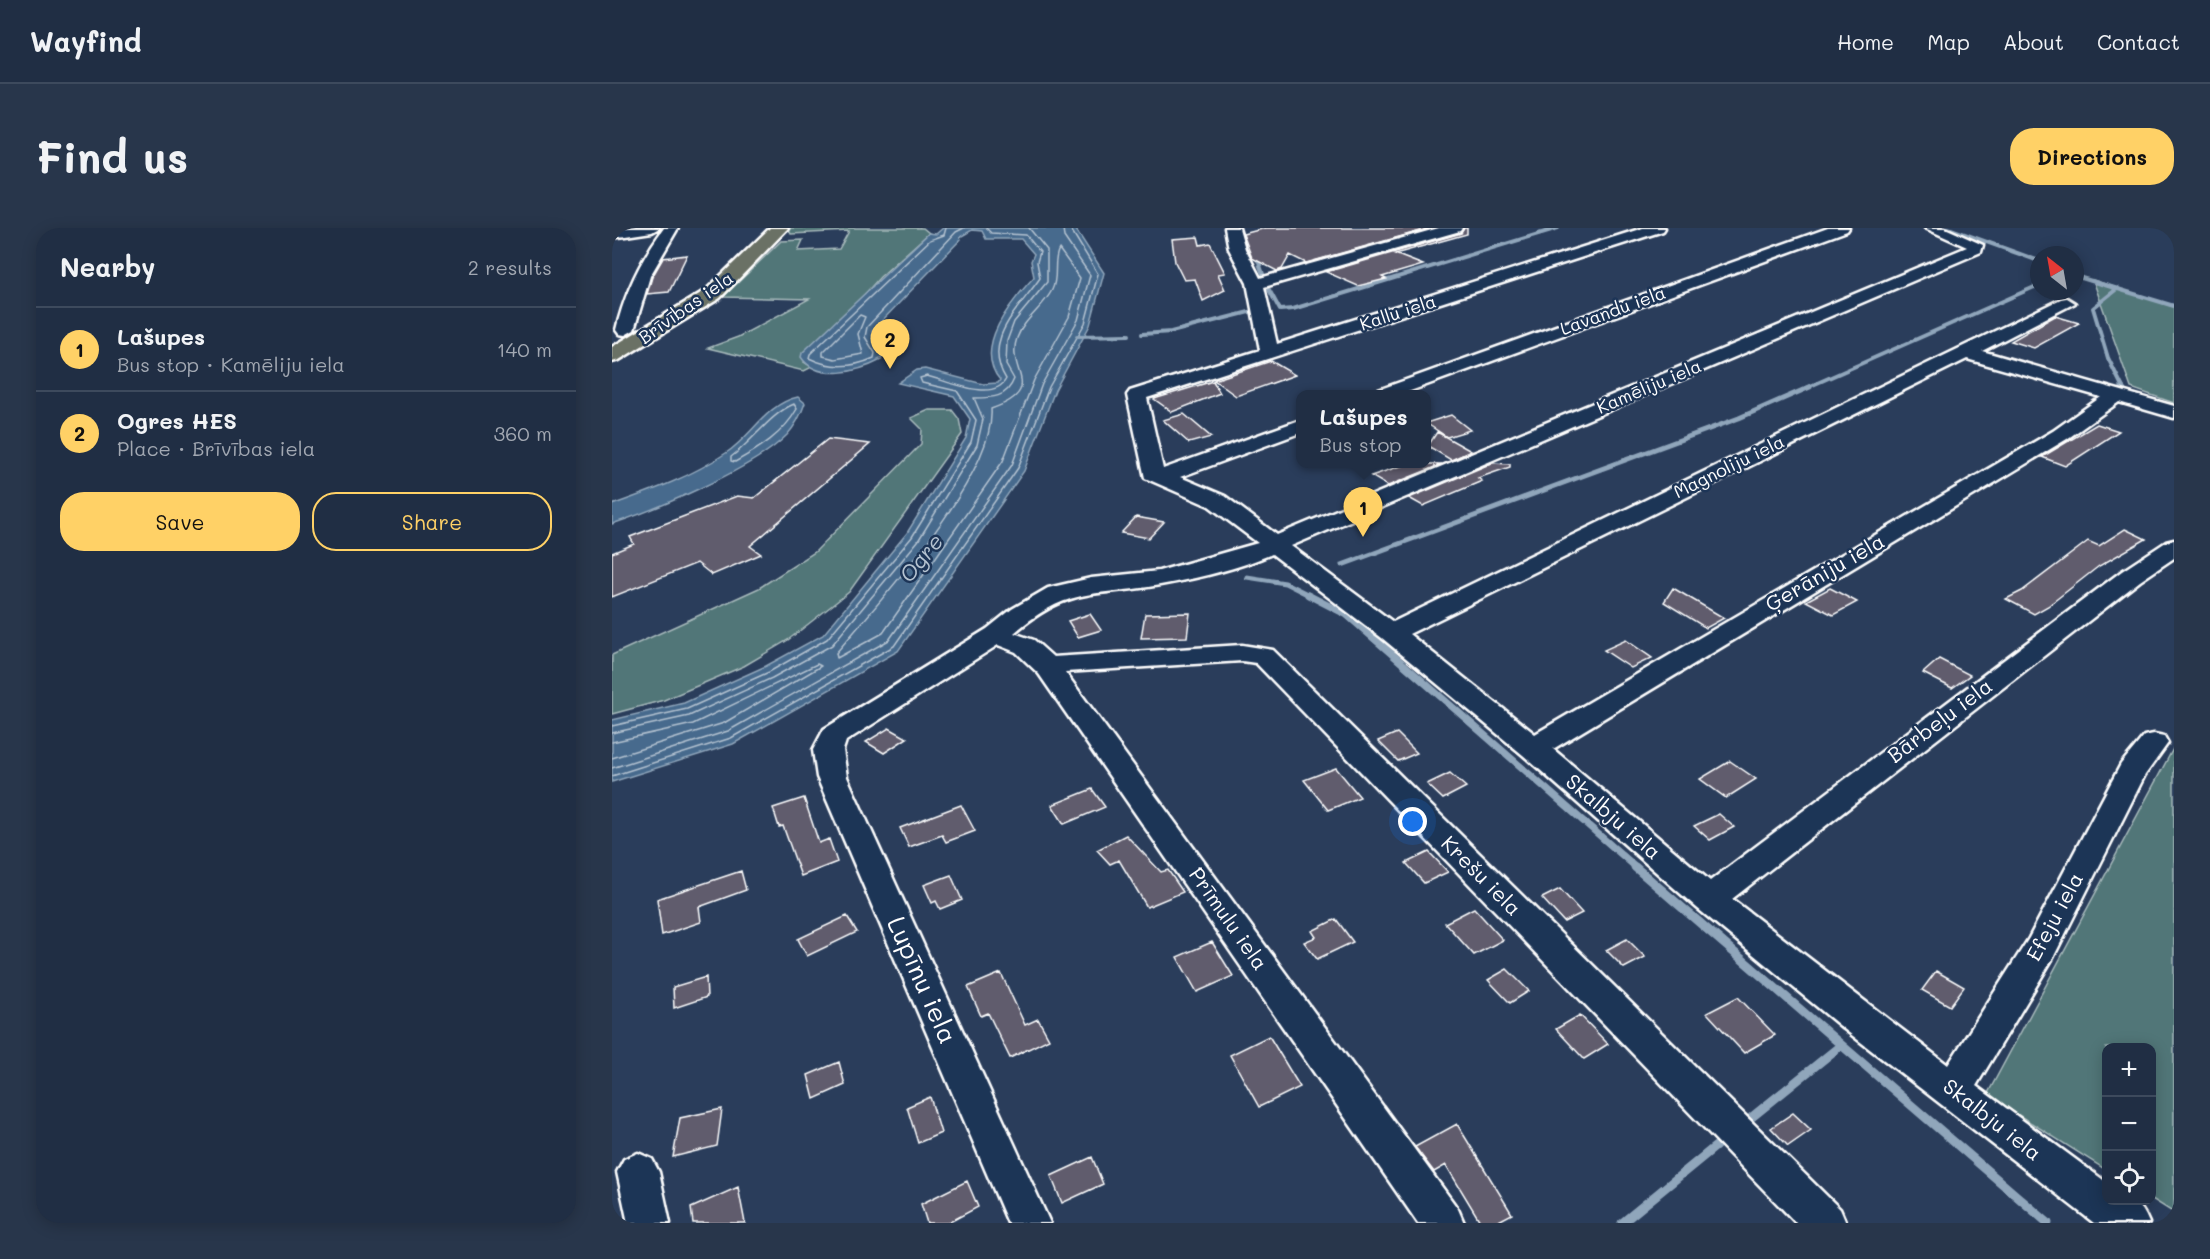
<!DOCTYPE html>
<meta charset="utf-8">
<style>
:root{--surface:#202e44;--page:#28364b;--text:#f1f3f6;--muted:#a2a8b2;--line:#3d4a5d;--accent:#ffd166}
body{margin:0;font-family:Mali,sans-serif;background:var(--page);color:var(--text)}
.controls{position:absolute;right:18px;bottom:18px;display:grid;overflow:hidden;border-radius:12px;box-shadow:0 3px 15px #0003}
.controls button{width:54px;height:54px;display:grid;place-items:center;padding:0;border:0;border-bottom:2px solid var(--line);background:var(--surface);color:var(--text);font:30px sans-serif}
.compass{position:absolute;left:1418px;top:18px;width:54px;height:54px;border-radius:50%;background:var(--surface);box-shadow:0 3px 15px #0003;rotate:329deg}
.you{position:absolute;left:801px;top:594px;width:21px;height:21px;margin:-15px;border:4px solid #fff;border-radius:50%;background:#1a73e8;box-shadow:0 0 0 9px #1a73e833}
.badge{display:grid;place-items:center;width:39px;height:39px;border-radius:50%;background:var(--accent);color:#111;font-size:20px;font-weight:700}
.pin{position:absolute;translate:-50% -50px;filter:drop-shadow(0 2px 3px #0008)}
.pin::after{content:'';position:absolute;top:32px;width:21px;height:18px;background:inherit;clip-path:polygon(0 0,100% 0,50% 100%)}
.popup{position:absolute;left:684px;top:162px;width:135px;height:78px;box-sizing:border-box;display:grid;place-content:center;border-radius:12px;background:var(--surface);filter:drop-shadow(0 2px 4px #0005);font-size:20px;white-space:nowrap;color:var(--muted)}
.popup b{font-size:22px;color:var(--text)}
.popup::after{content:'';position:absolute;left:50%;top:100%;margin-left:-12px;border:12px solid transparent;border-top-color:var(--surface)}
.list{margin:0;padding:0;list-style:none}
h2{display:flex;justify-content:space-between;align-items:center;height:78px;margin:0;padding:0 24px;font-size:26px}
h2 small{font-size:20px;font-weight:400;color:var(--muted)}
.list li{display:grid;grid-template-columns:39px 1fr auto;gap:18px;align-items:center;box-sizing:border-box;height:84px;padding:0 24px;border-top:2px solid var(--line)}
.list b{display:block;font-size:22px;white-space:nowrap}
.list p{margin:0;font-size:20px;white-space:nowrap;color:var(--muted)}
.list em{font-size:20px;font-style:normal;color:var(--muted)}
.actions{display:flex;gap:12px;padding:18px 24px}
.actions a{flex:1;padding:14px 0;border:2px solid var(--accent);border-radius:24px;text-align:center;font-size:21px;color:var(--accent)}
.actions .main{background:var(--accent);color:#111}
.icon{flex:none;width:33px;height:33px;fill:none;stroke:currentColor;stroke-width:2;stroke-linecap:round;stroke-linejoin:round}
.map{position:relative;flex:none;width:1562px;height:995px;overflow:hidden;border-radius:24px}
header{display:flex;align-items:center;gap:36px;box-sizing:border-box;height:84px;padding:0 30px;background:var(--surface);border-bottom:2px solid var(--line)}
header strong{font-size:28px}
nav{display:flex;gap:33px;margin-inline-start:auto;font-size:21px}
.intro{display:flex;align-items:center;justify-content:space-between;box-sizing:border-box;height:144px;padding:0 36px}
h1{margin:0;font-size:42px}
.button{padding:15px 27px;border-radius:24px;background:var(--accent);color:#111;font-size:21px;font-weight:700}
main{display:flex;gap:36px;padding:0 36px}
aside{flex:1;background:var(--surface);border-radius:24px;box-shadow:0 3px 15px #0003}
.map>svg:first-child{display:block}
</style>
<header>
<strong>Wayfind</strong>
<nav><a>Home</a><a>Map</a><a>About</a><a>Contact</a></nav>
</header>
<div class="intro"><h1>Find us</h1><a class="button">Directions</a></div>
<main>
<aside>
<h2>Nearby<small>2 results</small></h2>
<ul class="list">
<li><span class="badge">1</span><div><b>Lašupes</b><p>Bus stop · Kamēliju iela</p></div><em>140 m</em></li>
<li><span class="badge">2</span><div><b>Ogres HES</b><p>Place · Brīvības iela</p></div><em>360 m</em></li>
</ul>
<div class="actions"><a class="main">Save</a><a>Share</a></div>
</aside>
<div class="map">
<svg width="1562" height="995" viewBox="0 0 1562 995">
<rect width="100%" height="100%" fill="#2a3d5b"/>
<filter id="ink" filterUnits="userSpaceOnUse"><feTurbulence type="fractalNoise" baseFrequency=".0167" numOctaves="2"/><feDisplacementMap in="SourceGraphic" scale="12" xChannelSelector="R" yChannelSelector="G"/><feConvolveMatrix kernelMatrix="1 2 1 2 8 2 1 2 1" color-interpolation-filters="sRGB"/></filter>
<g filter="url(#ink)">
<path fill="#517678" stroke="#a8babc" stroke-width="1.5" d="M179 0H311L317 5 268 49 192 134 200 139 192 143 96 120 126 109 197 71 111 69 169 13 191 12 186 23 227 21 237 3 179 6 177 2Z
M1481 52 1562 79V175L1519 160Z
M317 182H340L347 191 350 206 237 364 176 412 132 438 52 472 0 486V427L147 360 203 324 309 216 310 201 299 190Z
M1562 519V985L1540 971V820H1494V942L1375 867Z"/>
<path fill="#466a8d" stroke="#90a6bb" stroke-width="1.5" d="M331 0H463L492 45 478 97 443 162 412 243 286 423 121 516 0 554V492L72 475 154 438 211 407 295 305 354 210 358 191 342 168 286 155 305 142 313 141 371 156 386 155 388 152C360 119 400 73 422 49L419 33 422 26 409 11H374L370 3 360 2 348 9 349 11 260 103 261 114 273 127 266 131 269 132C248 143 206 155 189 129L190 125 317 5 324 6Z
M186 169 193 175C189 187 184 197 175 207 143 240 45 281 0 296V277C39 263 79 249 114 225 140 208 154 176 186 169Z"/>
<g fill="none" stroke-linecap="round" stroke-linejoin="round">
<path stroke="#b5c3d1" stroke-width="1.5" d="M334 0 332 7 318 12 198 126 197 130C219 141 240 140 262 130L263 125 253 109 255 99 344 4 352 0
M447 21 468 50 457 89 422 152 391 233 271 405 225 430 224 425C267 374 384 247 379 181 436 161 393 143 405 110 412 91 431 80 440 62 447 48 440 34 447 21Z
M248 87 253 89 246 106 251 126 223 131 211 128V124Z
M182 176 185 181C171 206 148 220 123 234L119 233V229C141 213 158 186 182 176Z
M0 498 75 481 157 444 215 411 300 309 359 214 364 192 345 163 310 155 308 150 315 148C336 153 382 175 394 151 369 112 407 81 428 50L425 34 428 24 414 7 379 5 374 0
M0 505 77 488 160 450 220 417 306 313 365 217 371 191 362 170C380 170 395 170 402 151L394 137 395 113 402 94 435 54V22L417 0
M0 514 81 496 205 436 209 438 112 495 0 530
M0 540 116 503 277 412 400 237 430 156 466 92 478 47 452 9 451 0
M0 548 119 510 282 418 406 240 437 159 473 95 486 46 458 0"/>
<path stroke="#90a6bb" stroke-width="4" d="M1336 0 1427 33
M648 26 645 29 653 52
M1463 48 1562 78
M655 58 668 82 681 81 946 0
M1506 60 1481 80 1496 130 1511 160
M530 106 559 104 645 82
M465 108 517 107
M1194 160 1427 57"/>
<path stroke="#90a6bb" stroke-width="5" d="M1510 159 1514 167 1519 168
M730 337 1127 190 1198 159
M635 349 673 355 699 368"/>
<path stroke="#90a6bb" stroke-width="7" d="M696 367 735 387 1025 640"/>
<path stroke="#90a6bb" stroke-width="9" d="M1023 639 1436 995
M1140 889 1228 818
M1010 995 1104 918"/>
</g>
<path fill="#605b6d" stroke="#fff" stroke-width="1.5" d="M654 0H819L694 35 678 27 670 41 665 43 640 30 631 6Z
M852 0H855V6L783 26 811 37 770 49 774 51 746 58 714 44 849 5Z
M586 9 588 17 598 15 613 45 606 46 613 62 591 73 583 51 572 52 563 34 560 11Z
M75 27 57 64 35 66 40 49 51 30Z
M1443 88 1467 95 1422 120 1399 113Z
M659 133 683 147 624 168 602 152Z
M601 153 608 165 560 184 542 171Z
M572 186 599 209 577 215 551 192Z
M839 187 858 202 835 209 814 195Z
M1485 196 1507 203 1453 238 1430 229Z
M825 204 859 223 839 232 816 218Z
M216 211 258 216 138 318 149 326 100 347 85 335 0 369V325L22 316 18 309 125 268 142 270Z
M880 235 898 236V239L866 250 870 253 811 278 797 270Z
M795 236H830L776 258 759 248Z
M524 289 552 294 537 310 509 305Z
M1513 301 1534 311 1487 338 1436 378 1422 386 1394 371 1410 363 1476 313 1487 318Z
M1061 360 1112 390 1094 400 1052 374Z
M1218 360 1245 374 1221 387 1194 373Z
M578 385 575 409 529 410 533 386Z
M478 386 489 402 466 409 456 393Z
M1014 412 1040 430 1019 440 992 422Z
M1327 431 1358 447 1340 460 1311 445Z
M277 500 295 510 272 525 254 514Z
M785 505 805 525 786 533 766 513Z
M1118 533 1144 551 1114 570 1088 551Z
M724 540 748 569 716 582 692 552Z
M838 545 854 559 831 571 815 556Z
M480 561 493 579 452 596 440 577Z
M192 570 207 615 217 611 225 634 189 648 171 598 167 599 161 580Z
M349 577 363 603 334 614 330 607 297 619 288 600Z
M1107 586 1122 599 1098 612 1082 598Z
M514 607 549 644 556 642 571 664 535 679 507 632 498 636 485 622Z
M817 624 836 644 812 655 794 635Z
M129 643 134 662 87 679 89 694 50 707 45 671Z
M339 647 350 672 328 681 324 673 320 675 312 657Z
M948 661 970 685 952 694 930 670Z
M862 680 891 712 862 727 833 695Z
M235 688 245 704 195 728 186 711Z
M724 691 741 714 705 731 692 714 704 709 700 703Z
M1015 711 1033 729 1012 740 994 722Z
M600 714 621 748 585 764 565 729Z
M895 741 917 763 898 775 876 752Z
M1324 743 1352 759 1338 778 1310 762Z
M389 745 413 797 426 791 437 811 398 830 376 785 369 788 356 759Z
M94 749 95 769 62 780 61 759Z
M1126 769 1163 807 1132 825 1095 785Z
M968 787 996 816 972 831 944 801Z
M657 808 688 859 647 879 618 827Z
M227 834 233 857 202 871 196 847Z
M318 869 329 905 306 915 295 879Z
M110 881 105 918 61 929 68 890Z
M1181 885 1199 902 1176 918 1159 900Z
M845 896 900 986 883 995H869L834 937 822 944 803 919Z
M480 929 491 956 450 975 439 948Z
M355 953 366 979 336 995H315L309 976Z
M126 959 133 995H81L79 980Z"/>
<g fill="none" stroke-linecap="round" stroke-linejoin="round">
<defs>
<path id="minor" d="M11 0H47L40 4 0 10V2Z
M52 0H66L38 48 22 102 13 107 7 106 4 102C13 64 29 31 52 0Z
M613 0H627L633 21 648 50 827 0H850L848 3 652 59 665 116 1031 0H1053L1051 3 535 170 551 241 688 192V205L568 249 613 268 665 307 1355 19 1313 0H1333L1371 17 1369 24 679 318 781 394 1449 71 1455 70 1463 75 1370 123 1562 178V190L1507 174 1455 211 941 521 1098 653 1510 343 1554 314 1562 312V330L1528 353 1120 671 1336 837 1417 710 1509 536 1532 508 1542 506 1552 508 1556 515 1533 547 1441 730 1364 858 1494 954V972C1519 972 1527 970 1537 995H1482L1232 801 1085 680 911 527 770 410 660 326C628 340 583 351 548 357 483 369 458 357 402 405L422 412 441 429 630 417 661 422 1228 981 1234 995H1184L644 435 630 433 453 444 846 981 852 995H806L427 446 404 424 386 417 234 513 231 522 235 549 438 995H396L205 549 201 522 212 501 375 401 400 381 436 360 479 350 547 343 646 315 597 278 533 250 515 167 518 163 648 122 635 55 617 21ZM1355 131 1489 169 1441 203 923 506 797 406Z
M1216 0H1237L1235 3 790 166H763L766 162Z
M26 925 40 931 47 944 58 995H16L5 944 12 931Z"/>
<path id="major" d="M158 0H176L108 70 7 132 0 134V119L94 62Z"/>
</defs>
<use href="#minor" stroke="#fff" stroke-width="5"/>
<use href="#major" stroke="#fff" stroke-width="5"/>
<use href="#minor" fill="#1d3557" fill-rule="evenodd"/>
<use href="#major" fill="#6a7165" fill-rule="evenodd"/>
</g>
</g>
<g text-anchor="middle" stroke-width="5" stroke-linejoin="round" paint-order="stroke">
<g font-size="18" fill="#fff" stroke="#1d3557">
<text transform="translate(74 80) rotate(-35)" y="6">Brīvības iela</text>
<text transform="translate(1001 83) rotate(-20)" y="6">Lavandu iela</text>
<text transform="translate(786 85) rotate(-18)" y="6">Kallu iela</text>
<text transform="translate(1037 159) rotate(-23)" y="6">Kamēliju iela</text>
<text transform="translate(1117 239) rotate(-26)" y="6">Magnoliju iela</text>
</g>
<g font-size="21" fill="#fff" stroke="#1d3557">
<text transform="translate(1213 345) rotate(-30)" y="7">Ģerāniju iela</text>
<text transform="translate(1328 493) rotate(-37)" y="7">Bārbeļu iela</text>
<text transform="translate(1001 589) rotate(41)" y="7">Skalbju iela</text>
<text transform="translate(869 648) rotate(45)" y="7">Krešu iela</text>
<text transform="translate(1443 689) rotate(-62)" y="7">Efeju iela</text>
<text transform="translate(616 691) rotate(55)" y="7">Prīmulu iela</text>
<text transform="translate(1380 892) rotate(38)" y="7">Skalbju iela</text>
</g>
<g font-size="22" font-style="italic" fill="#b5c3d1" stroke="#1d3557">
<text transform="translate(309 330) rotate(-51)" y="8">Ogre</text>
</g>
<g font-size="26" fill="#fff" stroke="#1d3557">
<text transform="translate(310 752) rotate(66)" y="9">Lupīnu iela</text>
</g>
</g>
</svg>
<div class="controls">
<button>+</button>
<button>−</button>
<button><svg class="icon" aria-label="locate" viewBox="0 0 24 24"><circle cx="12" cy="12" r="6"/><path d="M12 2v4M12 18v4M2 12h4M18 12h4"/></svg></button>
</div>
<svg class="compass" viewBox="-18 -18 36 36"><path d="M0-13l5 13h-10z" fill="#e53935"/><path d="M0 13l5-13h-10z" fill="#a2a8b2"/></svg>
<div class="you"></div>
<div class="pin badge" style="left:751px;top:309px">1</div>
<div class="popup"><b>Lašupes</b>Bus stop</div>
<div class="pin badge" style="left:278px;top:141px">2</div>
</div>
</main>
